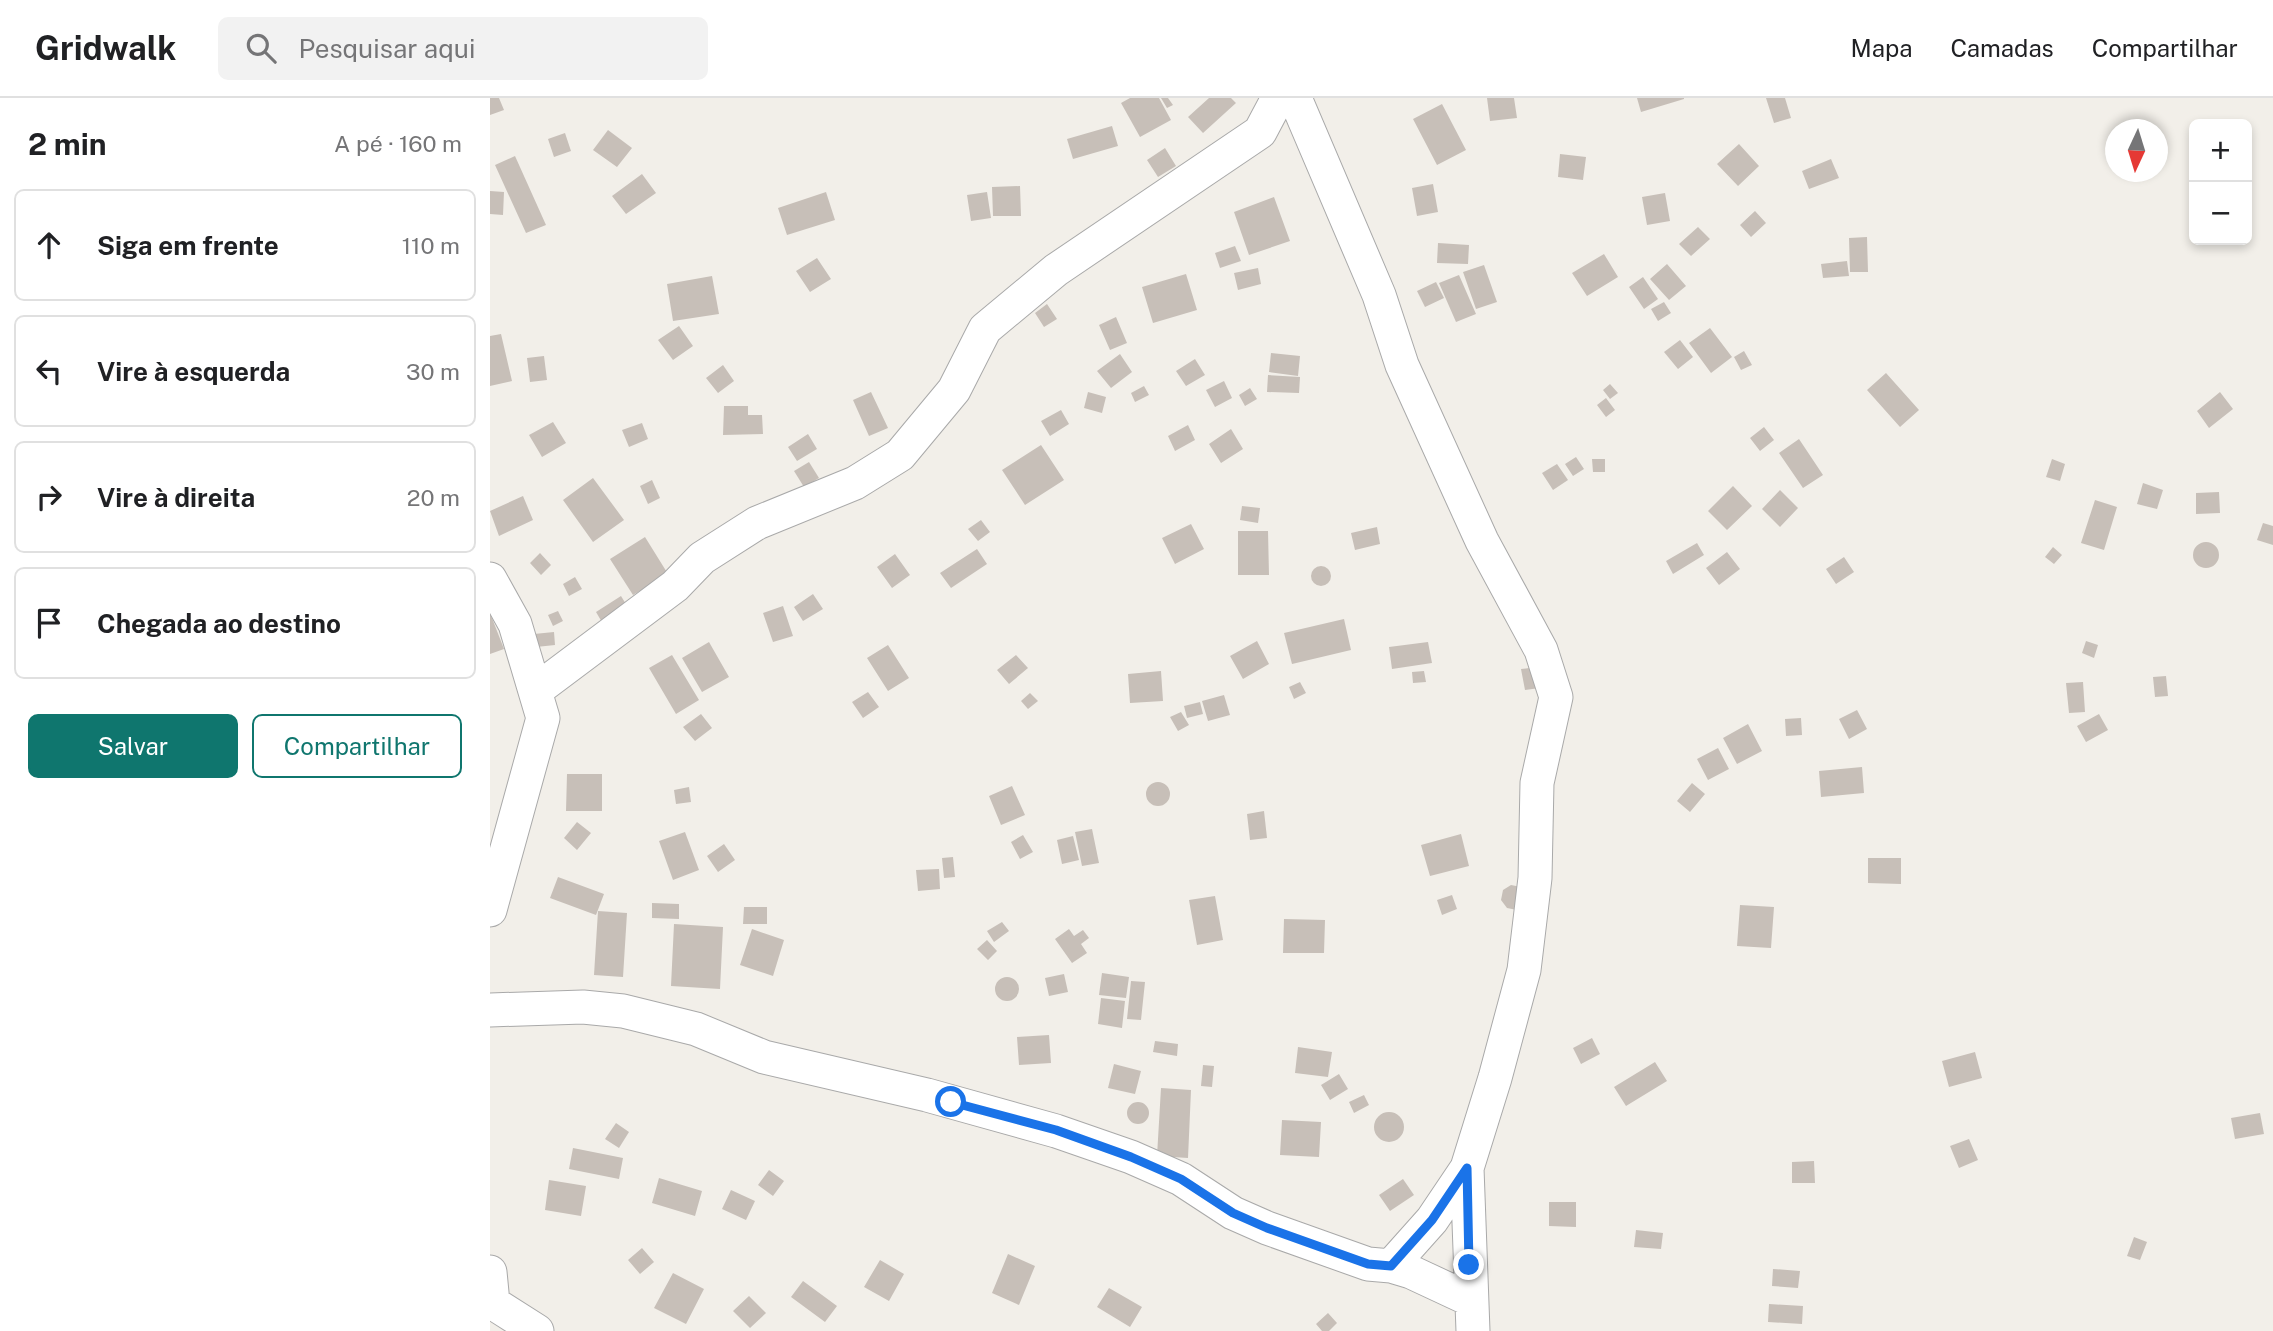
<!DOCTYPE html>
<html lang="pt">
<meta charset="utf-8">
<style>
:root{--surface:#fff;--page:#f2f2f2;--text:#202124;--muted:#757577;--line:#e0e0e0;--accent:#0f766e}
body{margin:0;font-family:"Public Sans",sans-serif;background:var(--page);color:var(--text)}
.controls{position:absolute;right:21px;top:21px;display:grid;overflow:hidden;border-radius:10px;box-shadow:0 4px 10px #0003}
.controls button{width:63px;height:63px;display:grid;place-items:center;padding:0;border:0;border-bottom:2px solid var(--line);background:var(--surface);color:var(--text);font:35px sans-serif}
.compass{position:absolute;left:1615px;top:21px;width:63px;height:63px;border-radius:50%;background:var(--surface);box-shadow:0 4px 10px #0003;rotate:184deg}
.stop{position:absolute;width:21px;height:21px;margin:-16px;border:5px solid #1a73e8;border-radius:50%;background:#fff}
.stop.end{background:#1a73e8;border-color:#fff;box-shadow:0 2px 7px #0008}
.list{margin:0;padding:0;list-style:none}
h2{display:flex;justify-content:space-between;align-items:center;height:91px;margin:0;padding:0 28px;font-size:30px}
h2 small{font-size:23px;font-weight:400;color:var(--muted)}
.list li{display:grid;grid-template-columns:46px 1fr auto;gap:21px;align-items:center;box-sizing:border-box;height:112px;margin:0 14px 14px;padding:0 14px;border:2px solid var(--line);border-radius:10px}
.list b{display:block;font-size:26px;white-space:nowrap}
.list em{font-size:23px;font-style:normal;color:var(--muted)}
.actions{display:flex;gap:14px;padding:21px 28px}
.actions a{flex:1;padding:16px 0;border:2px solid var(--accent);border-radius:10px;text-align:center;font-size:24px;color:var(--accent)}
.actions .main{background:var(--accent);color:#fff}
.icon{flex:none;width:38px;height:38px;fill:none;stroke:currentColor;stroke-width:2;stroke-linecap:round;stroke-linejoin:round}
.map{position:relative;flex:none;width:1783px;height:1233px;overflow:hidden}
header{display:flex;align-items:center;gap:42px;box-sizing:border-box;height:98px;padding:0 35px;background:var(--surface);border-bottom:2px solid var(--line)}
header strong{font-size:33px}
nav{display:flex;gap:38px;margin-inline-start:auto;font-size:24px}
.search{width:490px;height:63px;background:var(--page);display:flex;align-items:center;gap:18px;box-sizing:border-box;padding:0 24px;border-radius:10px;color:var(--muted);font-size:26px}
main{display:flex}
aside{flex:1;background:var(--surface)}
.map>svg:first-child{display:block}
</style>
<header>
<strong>Gridwalk</strong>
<div class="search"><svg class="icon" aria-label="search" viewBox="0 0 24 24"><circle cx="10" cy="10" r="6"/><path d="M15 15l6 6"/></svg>Pesquisar aqui</div>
<nav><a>Mapa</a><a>Camadas</a><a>Compartilhar</a></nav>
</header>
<main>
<aside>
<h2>2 min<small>A pé · 160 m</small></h2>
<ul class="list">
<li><svg class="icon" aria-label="ahead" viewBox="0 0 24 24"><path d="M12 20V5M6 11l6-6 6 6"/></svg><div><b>Siga em frente</b></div><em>110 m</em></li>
<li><svg class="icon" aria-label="left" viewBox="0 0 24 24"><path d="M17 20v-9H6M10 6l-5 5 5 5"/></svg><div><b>Vire à esquerda</b></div><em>30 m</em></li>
<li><svg class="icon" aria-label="right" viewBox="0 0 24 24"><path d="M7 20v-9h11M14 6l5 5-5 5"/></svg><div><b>Vire à direita</b></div><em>20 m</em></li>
<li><svg class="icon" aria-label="arrive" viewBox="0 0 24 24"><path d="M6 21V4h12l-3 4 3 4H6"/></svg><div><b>Chegada ao destino</b></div></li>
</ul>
<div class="actions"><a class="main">Salvar</a><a>Compartilhar</a></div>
</aside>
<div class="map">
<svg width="1783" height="1233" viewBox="0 0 1783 1233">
<rect width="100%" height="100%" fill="#f2efe9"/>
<path fill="#c7bfb8" d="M0 0H9L14 12 0 17Z
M640 0H669L681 22 650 39 631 5Z
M671 0H678L683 7 677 10Z
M719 0H741L746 5 713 35 698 19Z
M997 0H1024L1027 20 1000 23Z
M1147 0H1194V1L1151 14Z
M1276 0H1295L1301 20 1284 25Z
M952 6 976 52 947 67 923 21Z
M622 28 628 48 583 61 577 41Z
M118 32 142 50 127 69 103 52Z
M75 35 81 53 64 59 58 41Z
M1249 46 1269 68 1248 88 1227 66Z
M675 50 686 68 668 79 657 62Z
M1070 56 1096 59 1093 82 1068 79Z
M25 58 56 127 36 135 5 67Z
M1341 61 1349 80 1319 91 1312 73Z
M152 76 166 95 136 116 122 98Z
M943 86 948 114 927 118 922 90Z
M530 88 531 118H503L502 89Z
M0 93 14 94 13 117 0 116Z
M336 94 345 122 297 137 288 110Z
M497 94 501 120 481 123 477 97Z
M1175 95 1180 123 1157 127 1152 99Z
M784 99 800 143 759 157 744 114Z
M1265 113 1276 125 1261 139 1250 127Z
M1208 129 1220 141 1201 158 1189 146Z
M1377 139 1378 174H1360L1359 140Z
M948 145 979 147 978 166 947 165Z
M745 148 751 163 730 170 725 155Z
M1114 156 1128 179 1097 198 1082 175Z
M327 160 341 181 320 194 306 173Z
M1357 163 1359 178 1333 180 1331 166Z
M1177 166 1196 188 1179 202 1160 181Z
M994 167 1007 204 986 211 973 174Z
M768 170 771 186 748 192 744 175Z
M696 176 707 212 663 225 652 189Z
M969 177 986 216 966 224 949 185Z
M222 178 229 216 183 223 177 186Z
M1153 179 1168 201 1154 211 1139 189Z
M946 184 954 200 935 209 927 193Z
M1174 204 1181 215 1168 223 1161 211Z
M557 206 567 221 554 229 545 215Z
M626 219 637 245 620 252 609 227Z
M189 228 203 248 183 262 168 242Z
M1220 230 1242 259 1221 275 1199 245Z
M11 236 22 283 0 288V238Z
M1190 242 1203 259 1188 271 1174 254Z
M1254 253 1262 267 1251 272 1244 259Z
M781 255 810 258 808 278 779 274Z
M630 256 642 274 621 290 607 273Z
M54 258 57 282 40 284 37 260Z
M705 261 715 277 696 288 686 273Z
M233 267 244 283 228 295 216 280Z
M1396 275 1429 312 1410 329 1377 292Z
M778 277 810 279 809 295 777 294Z
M734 283 742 300 725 309 716 292Z
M1120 286 1128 295 1120 301 1113 292Z
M654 288 659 297 645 304 641 295Z
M760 290 767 301 755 308 749 297Z
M381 294 398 330 379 338 363 302Z
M598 294 616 299 612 315 594 310Z
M1730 294 1743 311 1719 330 1707 313Z
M1116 300 1125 312 1116 319 1107 307Z
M234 308H258V317H272L273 336 233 337Z
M571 312 579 326 560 338 551 323Z
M63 324 76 345 52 359 39 337Z
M152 325 158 341 139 349 132 332Z
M698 327 705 342 685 353 678 338Z
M1274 329 1284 342 1270 353 1260 340Z
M741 331 753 351 731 365 719 346Z
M318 336 327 351 307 363 298 349Z
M1309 341 1333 377 1313 390 1289 355Z
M551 347 574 382 535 407 512 372Z
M1086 359 1094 371 1083 378 1075 366Z
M1102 361H1115V374H1103Z
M1562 361 1575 366 1570 383 1556 379Z
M319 364 329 380 314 389 304 373Z
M1067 366 1078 382 1063 392 1052 375Z
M103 380 134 422 103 444 73 402Z
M162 382 170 400 158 406 150 388Z
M1653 385 1673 392 1667 411 1647 406Z
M1243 388 1262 408 1237 432 1218 413Z
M1290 392 1308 410 1290 429 1272 411Z
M1729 394 1730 415 1706 416V395Z
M33 398 43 422 9 438 0 413Z
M1605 402 1627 409 1614 452 1591 445Z
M752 408 770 410 768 425 750 422Z
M491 422 500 434 488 443 478 431Z
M1773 425 1783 428V447L1767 442Z
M701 426 714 451 685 466 672 440Z
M887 429 890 446 865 452 861 435Z
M748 433H778L779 477H748Z
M155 439 178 476 143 497 120 461Z
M1703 457a13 13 0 1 1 26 0a13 13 0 1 1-26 0Z
M1207 445 1214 457 1183 476 1176 463Z
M1563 449 1572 457 1564 466 1555 459Z
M487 451 497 466 461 490 450 475Z
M1237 454 1250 471 1229 487 1216 470Z
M50 455 61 467 51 477 40 465Z
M405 456 420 477 402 490 387 469Z
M1354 459 1364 474 1346 486 1336 471Z
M821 478a10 10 0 1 1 20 0a10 10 0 1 1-20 0Z
M85 479 92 491 79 498 73 486Z
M323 496 333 511 313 523 304 509Z
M131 498 142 516 116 531 106 514Z
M293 508 303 538 283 544 273 515Z
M68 513 73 523 63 528 58 517Z
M0 515 14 551 0 556Z
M854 521 861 552 802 566 794 535Z
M64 534 65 547 46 549 44 536Z
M767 543 779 566 753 581 740 558Z
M1596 543 1608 547 1604 560 1592 555Z
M219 544 239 579 212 594 192 560Z
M938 544 942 565 902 571 899 549Z
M398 547 419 580 398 593 377 560Z
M182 557 209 602 186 616 159 570Z
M526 557 538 570 519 586 507 572Z
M1047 569 1050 590 1035 592 1031 571Z
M671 573 673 603 640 605 638 576Z
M934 573 936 584 923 585 922 574Z
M1676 578 1678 598 1665 599 1663 579Z
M810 584 816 595 804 601 799 589Z
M1593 584 1595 614 1579 615 1576 585Z
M378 594 389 609 373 620 362 604Z
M540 595 548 603 538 611 531 603Z
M734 597 740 617 718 623 712 603Z
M710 604 713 616 697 620 694 608Z
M1367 612 1377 631 1359 641 1349 621Z
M691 614 699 627 688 633 680 619Z
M211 616 222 630 205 643 193 629Z
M1609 616 1618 632 1596 644 1587 628Z
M1311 620 1312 637 1296 638 1295 621Z
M1258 626 1272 653 1247 666 1233 640Z
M1228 650 1239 671 1218 682 1207 661Z
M1372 669 1374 695 1331 699 1329 673Z
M77 676H112V713H76Z
M656 696a12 12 0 1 1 24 0a12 12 0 1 1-24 0Z
M1202 685 1215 696 1200 714 1187 703Z
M522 688 535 717 511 727 499 698Z
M199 689 201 704 186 706 184 692Z
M774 713 777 740 760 742 757 716Z
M87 724 101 735 87 752 74 740Z
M602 731 609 765 592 768 585 734Z
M195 734 209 772 183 782 169 743Z
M971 736 979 768 940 778 931 747Z
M533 737 543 754 530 761 521 744Z
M583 738 589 762 572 766 567 742Z
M234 746 245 762 228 774 217 758Z
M463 759 465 779 454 780 452 760Z
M1378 760H1411V786L1378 785Z
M449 771 450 791 428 793 426 772Z
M68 779 114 796 106 817 60 800Z
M1021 787 1031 789 1027 812 1017 810 1011 802 1013 792Z
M962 797 967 811 952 817 947 802Z
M725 798 733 842 707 847 699 802Z
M162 805 189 806V821L162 820Z
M1250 807 1284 809 1281 850 1247 848Z
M254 809H277V826H253Z
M108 813 137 815 133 879 104 877Z
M794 821 835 822 834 855H793Z
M512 824 519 833 504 844 497 833Z
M184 826 233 829 230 891 181 888Z
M262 831 294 842 283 878 250 867Z
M579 831 584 838 593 832 599 840 591 846 597 855 582 865 565 841Z
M497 842 507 853 498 862 487 851Z
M612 875 639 879 636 900 609 897Z
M574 876 578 894 559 898 555 880Z
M505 891a12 12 0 1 1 24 0a12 12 0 1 1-24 0Z
M641 883 655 884 651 922 637 921Z
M611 900 635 903 632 930 608 926Z
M559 937 561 965 529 967 527 939Z
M1102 940 1110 956 1091 966 1083 950Z
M665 943 688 946 687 958 663 954Z
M808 949 842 954 838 979 805 975Z
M1485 954 1492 980 1459 989 1452 963Z
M1165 964 1177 983 1136 1008 1124 989Z
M624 966 651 973 645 996 618 990Z
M713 967 724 968 722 989 711 988Z
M849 976 858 991 840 1002 831 987Z
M671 990 701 992 698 1060 667 1058Z
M874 997 879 1007 864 1015 859 1004Z
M637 1015a11 11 0 1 1 22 0a11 11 0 1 1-22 0Z
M884 1029a15 15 0 1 1 30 0a15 15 0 1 1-30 0Z
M1770 1015 1774 1036 1745 1041 1741 1020Z
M792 1022 831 1024 829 1059 790 1057Z
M126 1025 139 1034 129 1050 115 1041Z
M1479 1041 1488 1062 1469 1070 1460 1048Z
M83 1050 133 1060 129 1081 79 1071Z
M1324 1063 1325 1085H1302V1064Z
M279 1072 294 1083 283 1098 268 1087Z
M169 1080 212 1093 205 1118 162 1105Z
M913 1081 924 1097 900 1113 889 1097Z
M59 1082 96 1088 91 1118 55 1112Z
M241 1092 265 1103 256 1122 232 1111Z
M1059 1104H1086V1129L1059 1128Z
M1146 1132 1173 1135 1171 1151 1144 1149Z
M1644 1139 1657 1144 1650 1162 1637 1158Z
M152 1150 164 1164 150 1176 138 1162Z
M518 1156 545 1168 529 1207 502 1195Z
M390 1162 414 1176 399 1203 374 1189Z
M1283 1171 1310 1173 1308 1190 1282 1188Z
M183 1175 214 1191 196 1226 164 1210Z
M313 1183 347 1208 335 1224 301 1199Z
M619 1190 652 1209 640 1229 607 1209Z
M259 1198 276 1215 260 1230 243 1213Z
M1279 1206 1313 1208 1312 1226 1278 1224Z
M838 1215 847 1225 839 1233H832L826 1226Z"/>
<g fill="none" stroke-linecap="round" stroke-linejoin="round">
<defs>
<path id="minor" d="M805 0 889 197 912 267 992 443 1051 552 1066 599 1047 685 1045 780 1034 872 1005 980 977 1070 983 1233
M0 481 25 526 53 620 0 812
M45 593 185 488 212 460 267 425 365 385 410 357 464 292 495 231 566 172 770 34 788 0
M0 912 93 909 133 913 206 931 274 959 437 997 566 1033 641 1059 691 1081 743 1115 777 1130 878 1166 901 1168 942 1122 977 1070
M901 1168 921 1174 981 1202
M0 1174 3 1205 47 1233"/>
</defs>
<use href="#minor" stroke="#a9a9a9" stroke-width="35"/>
<use href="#minor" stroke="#fff" stroke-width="33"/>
</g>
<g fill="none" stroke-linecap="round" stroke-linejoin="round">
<path stroke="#1a73e8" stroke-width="9" d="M461 1004 566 1032 641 1059 691 1081 743 1115 777 1130 878 1166 901 1168 942 1122 977 1070 979 1167"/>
</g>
</svg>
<div class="controls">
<button>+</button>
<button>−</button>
</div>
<svg class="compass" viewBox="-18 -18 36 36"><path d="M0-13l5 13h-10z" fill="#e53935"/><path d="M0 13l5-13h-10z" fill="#757577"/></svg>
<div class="stop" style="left:461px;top:1004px"></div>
<div class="stop end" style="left:979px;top:1167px"></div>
</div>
</main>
